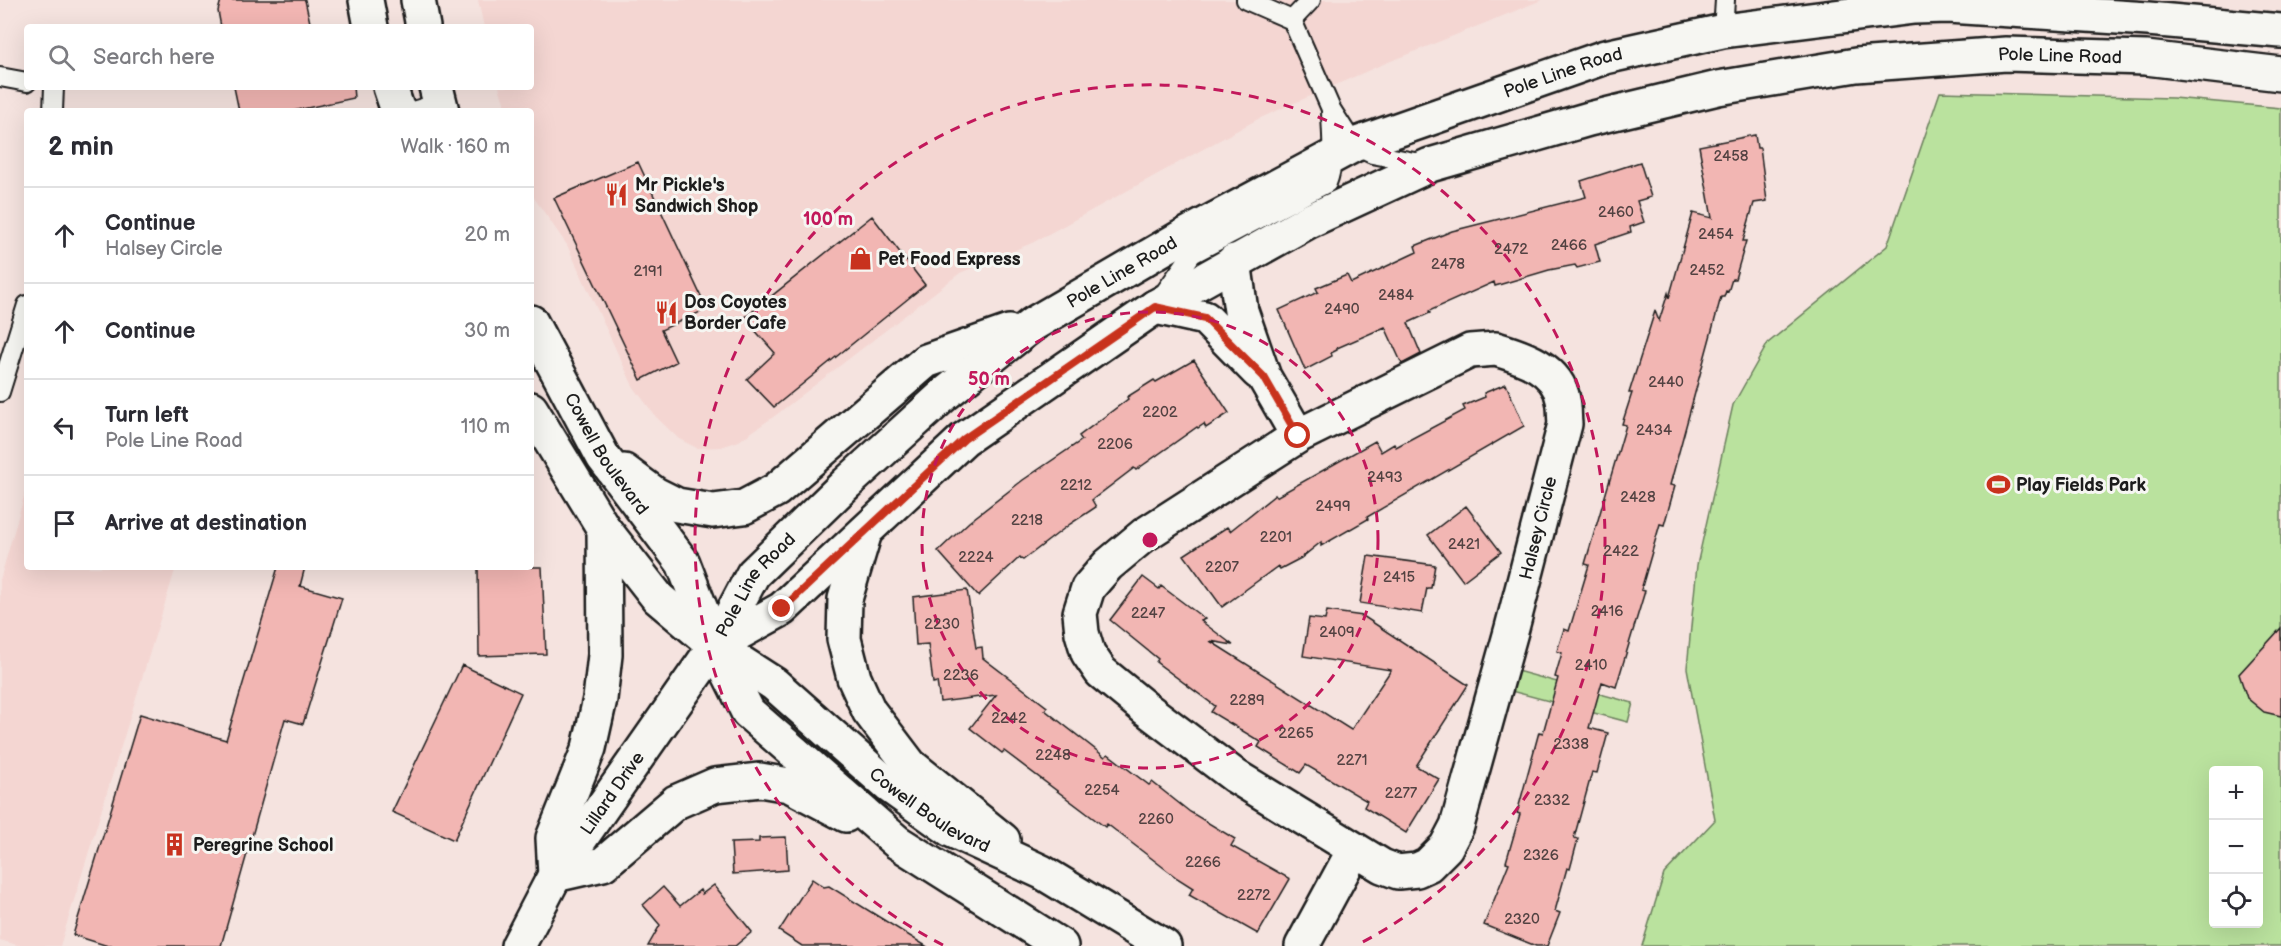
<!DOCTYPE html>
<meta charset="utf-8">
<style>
:root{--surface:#fff;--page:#f7f7f7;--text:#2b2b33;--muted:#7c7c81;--line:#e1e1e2}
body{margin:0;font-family:"Balsamiq Sans",sans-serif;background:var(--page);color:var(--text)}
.controls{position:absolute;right:18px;bottom:18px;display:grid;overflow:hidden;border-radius:6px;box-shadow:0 6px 24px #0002}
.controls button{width:54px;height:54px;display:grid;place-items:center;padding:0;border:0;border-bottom:2px solid var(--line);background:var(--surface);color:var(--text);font:30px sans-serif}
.stop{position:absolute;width:18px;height:18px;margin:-14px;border:4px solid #c8321e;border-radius:50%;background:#fff}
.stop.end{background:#c8321e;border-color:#fff;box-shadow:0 2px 6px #0008}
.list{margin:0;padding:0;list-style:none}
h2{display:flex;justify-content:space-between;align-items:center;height:78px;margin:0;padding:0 24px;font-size:26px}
h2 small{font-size:20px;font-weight:400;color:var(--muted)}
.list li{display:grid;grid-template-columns:39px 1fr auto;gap:18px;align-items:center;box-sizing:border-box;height:96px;padding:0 24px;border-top:2px solid var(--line)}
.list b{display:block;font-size:22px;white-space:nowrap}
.list p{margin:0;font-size:20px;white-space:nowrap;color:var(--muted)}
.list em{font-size:20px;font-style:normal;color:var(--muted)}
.icon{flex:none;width:33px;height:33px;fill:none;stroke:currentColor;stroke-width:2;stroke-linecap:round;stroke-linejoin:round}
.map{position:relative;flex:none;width:2281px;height:946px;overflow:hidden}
.search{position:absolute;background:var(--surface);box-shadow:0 6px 24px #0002;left:24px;top:24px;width:510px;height:66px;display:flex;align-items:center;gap:15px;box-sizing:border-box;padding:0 21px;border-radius:6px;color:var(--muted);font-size:22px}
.panel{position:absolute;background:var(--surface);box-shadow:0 6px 24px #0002;left:24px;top:108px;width:510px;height:462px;border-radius:6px}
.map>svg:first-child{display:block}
</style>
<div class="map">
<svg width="2281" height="946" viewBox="0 0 2281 946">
<rect width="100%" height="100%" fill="#f5e3df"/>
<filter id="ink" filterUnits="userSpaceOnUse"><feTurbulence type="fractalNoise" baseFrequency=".0167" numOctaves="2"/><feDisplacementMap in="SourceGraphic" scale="12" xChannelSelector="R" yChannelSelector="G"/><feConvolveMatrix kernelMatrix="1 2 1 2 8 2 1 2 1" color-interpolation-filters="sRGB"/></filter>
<g filter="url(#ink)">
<path fill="#f4d6d2" d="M478 0H1542L1381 65 1258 119 1032 243 960 273 776 415 739 441 721 447 697 448 679 439 656 417 633 386 567 245 532 195 531 111H507L499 87H531V27H484Z
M27 486V567H176L60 946H21L0 940V580Z"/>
<path fill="#bae29e" stroke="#6b7f5d" stroke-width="1.5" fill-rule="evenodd" d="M1940 92 2173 98 2281 108V946H1642L1664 874 1715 820 1687 668 1697 565 1733 405 1768 343 1887 246ZM2214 770H2258V924H2214Z
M1517 671 1633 703 1628 722 1511 691Z"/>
<path fill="#f2b6b3" stroke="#1c1c1c" stroke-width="1.5" d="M221 0H305L311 27H221L218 11Z
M234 87H353L354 98 293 111H239Z
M1755 135 1757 148H1760L1767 201 1754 203 1743 241H1746L1735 279H1732L1728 292 1726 291 1724 297H1721L1670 485 1675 486 1664 525 1660 524 1641 590 1645 591 1616 687 1602 682 1589 728 1608 733 1597 773 1592 772 1574 838 1578 839 1570 869 1567 868 1555 911 1560 913 1547 946H1536L1484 925 1509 863 1506 862 1520 814 1517 813 1539 732 1543 733 1558 678 1555 677 1562 653 1557 651 1564 629 1569 631 1589 565 1585 564 1626 425 1622 424 1632 393H1629L1655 311 1659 321 1668 293 1669 298 1693 213 1712 218 1699 146Z
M638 162 707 309 661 330 676 362 641 380 554 198Z
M1640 162 1651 197 1637 201 1644 222 1630 227 1631 232 1595 244 1600 262 1577 268 1575 265 1549 270 1495 286 1494 282 1429 311 1430 313 1408 323 1421 354 1402 364 1385 327 1337 348V350L1331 353 1332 356 1305 370 1279 310 1318 292 1316 288 1347 275 1351 283 1417 252 1415 246 1452 231 1586 197 1581 181Z
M872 216 925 285 774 407 747 379 775 353 744 318Z
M1194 360 1229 413 1206 428 1204 424 1198 428 1197 427 1136 470 1134 468 1092 500 1096 507 1070 524 1023 560 1020 557 978 596 938 551 969 522 1023 480 1082 440 1079 436 1128 399 1127 397 1154 380 1156 382Z
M1506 384 1524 426 1367 517 1368 519 1321 546V542L1301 558 1280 569 1278 566 1222 607 1184 555 1227 527 1230 531 1275 495 1276 497 1375 441 1381 452 1394 444 1396 447 1465 410 1463 406 1485 397 1484 393Z
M1466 506 1501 552 1463 581 1428 535Z
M1368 556 1435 565 1431 588H1427L1422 613 1360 603Z
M278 567H305L300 586 342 598 303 724 285 719 221 946H108L73 935 140 714 226 740Z
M478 567H542L546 654 479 656Z
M1143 577 1159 589 1161 586 1205 619 1201 621 1233 645 1210 641 1351 730 1391 670 1303 656 1309 618 1325 620 1327 611 1363 616 1468 685 1416 766 1439 779 1406 833 1364 807 1367 801 1306 765 1300 773 1258 747 1261 742 1211 712 1215 706 1156 662 1158 659 1110 620Z
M967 590 976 648 982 647 983 658 1047 707 1045 710 1105 757 1108 754 1149 785 1152 782 1190 812 1235 839 1231 846 1290 879 1258 934 1189 895 1193 888 1177 878 1107 824 1105 827 1004 751 1002 753 970 728 996 695 940 702 937 682 933 683 928 644 916 645 913 597Z
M2281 628V716L2264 712 2247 698 2239 674Z
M462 665 521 693 454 840 392 812Z
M786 837 788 870 733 874 731 843 759 842V838Z
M812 879 824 887 829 886 926 946H802L779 931Z
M714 885 752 932 735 946H648L660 925 643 905 663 887 680 906 700 890 702 894Z"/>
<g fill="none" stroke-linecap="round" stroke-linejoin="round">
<defs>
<path id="service" d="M1246 0 1292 20
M1311 0 1292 20 1331 109 1354 145 1372 154 1425 164
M1723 31 1725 0
M0 77 27 82
M53 111 54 87
M413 111 440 103
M1163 295 1192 254 1327 183C1336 161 1331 133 1331 109
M0 392 27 305"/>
<path id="minor" d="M1234 261 1241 311 1264 377 1298 436
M1155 307 1205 318 1258 372
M1496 349C1523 357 1558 368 1563 400 1565 408 1564 416 1565 424L1512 628 1457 826 1446 847 1428 865 1417 870 1398 872 1382 866 1235 776 1145 708 1101 672 1088 653 1082 633 1080 613 1088 588 1108 565 1144 535 1298 436 1470 351Z
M1302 946 1354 850"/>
<g id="tertiary">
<path id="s1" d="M518 946 555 875 715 646"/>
</g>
<g id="secondary">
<path d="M366 0 371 27"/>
<path d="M418 0 423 27"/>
<path d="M390 87 398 111"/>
<path d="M436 87 442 111"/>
<path id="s2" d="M531 322 603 457 683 563 715 646 748 712 897 842 1061 946"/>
<path id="s3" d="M531 409 604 529 658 598 715 646 774 684 888 785 951 830 1042 872 1164 946"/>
<path d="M624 471 655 494 677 505 713 511 744 507 776 490 926 361 1009 332"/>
<path d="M604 529 605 655 600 699 589 748 553 838 555 875 603 864 676 802 715 785 760 780 789 785 846 815"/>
<path d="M865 532 845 599 844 639 854 678 869 711 910 765 1003 840"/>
<path id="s4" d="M715 646 753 574 847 483 946 393 1033 324 1182 237 1354 145 1605 57 1723 31 1914 7 1948 6 2148 19 2281 31"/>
<path id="s5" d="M715 646 782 609 964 439 1155 307 1309 221 1430 165 1589 119 1718 88 1856 65 2006 54 2146 58 2281 74"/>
</g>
</defs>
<use href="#service" stroke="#1c1c1c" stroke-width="22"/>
<use href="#minor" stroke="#1c1c1c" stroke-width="38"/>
<use href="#tertiary" stroke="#1c1c1c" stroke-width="38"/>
<use href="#secondary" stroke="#1c1c1c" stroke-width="38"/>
<use href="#service" stroke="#f6f6f2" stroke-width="18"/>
<use href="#minor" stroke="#f6f6f2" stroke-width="33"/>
<use href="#tertiary" stroke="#f6f6f2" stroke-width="33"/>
<use href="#secondary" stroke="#f6f6f2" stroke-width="33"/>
</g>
</g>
<g fill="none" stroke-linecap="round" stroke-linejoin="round" filter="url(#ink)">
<path stroke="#c8321e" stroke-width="8" d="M782 609 964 439 1155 307 1205 318 1264 377 1298 436"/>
</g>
<g fill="none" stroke="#c2185b" stroke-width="3" stroke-dasharray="10 8">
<circle cx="1150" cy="540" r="228"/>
<path d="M943 945A455 455 0 1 1 1357 945"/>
</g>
<defs>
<symbol id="restaurant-bare" viewBox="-9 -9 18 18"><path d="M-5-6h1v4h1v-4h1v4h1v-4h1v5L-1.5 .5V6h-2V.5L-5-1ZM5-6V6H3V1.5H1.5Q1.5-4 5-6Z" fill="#c8321e" stroke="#f6f6f2" stroke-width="2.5" paint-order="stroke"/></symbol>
<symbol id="shop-bare" viewBox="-9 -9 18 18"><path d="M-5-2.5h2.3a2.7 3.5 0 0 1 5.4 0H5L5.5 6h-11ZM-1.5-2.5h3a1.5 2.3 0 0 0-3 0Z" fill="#c8321e" stroke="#f6f6f2" stroke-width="2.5" paint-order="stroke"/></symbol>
<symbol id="stadium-bare" viewBox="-9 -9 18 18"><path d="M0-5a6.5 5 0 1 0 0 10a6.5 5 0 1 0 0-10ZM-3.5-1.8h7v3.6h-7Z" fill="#c8321e" stroke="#f6f6f2" stroke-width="2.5" paint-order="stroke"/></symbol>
<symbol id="building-bare" viewBox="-9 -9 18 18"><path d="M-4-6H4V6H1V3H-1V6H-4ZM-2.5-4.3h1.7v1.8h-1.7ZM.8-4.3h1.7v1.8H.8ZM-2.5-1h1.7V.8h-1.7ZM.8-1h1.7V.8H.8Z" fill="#c8321e" stroke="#f6f6f2" stroke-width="2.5" paint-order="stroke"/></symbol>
</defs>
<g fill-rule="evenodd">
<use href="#restaurant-bare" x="600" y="178" width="33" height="33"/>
<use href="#shop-bare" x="844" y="242" width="33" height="33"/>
<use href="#restaurant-bare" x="650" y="296" width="33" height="33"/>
<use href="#stadium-bare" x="1982" y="468" width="33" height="33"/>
<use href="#building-bare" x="158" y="828" width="33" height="33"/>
</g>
<g text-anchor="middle" stroke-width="6" stroke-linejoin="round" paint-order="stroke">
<g font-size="15" fill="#524242">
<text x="1731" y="161">2458</text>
<text x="1616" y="217">2460</text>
<text x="1716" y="239">2454</text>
<text x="1569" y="250">2466</text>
<text x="1511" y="254">2472</text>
<text x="1448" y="269">2478</text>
<text x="1707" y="275">2452</text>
<text x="648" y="276">2191</text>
<text x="1396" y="300">2484</text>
<text x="1342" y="314">2490</text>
<text x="1666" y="387">2440</text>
<text x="1160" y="417">2202</text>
<text x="1654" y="435">2434</text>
<text x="1115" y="449">2206</text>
<text x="1385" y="482">2493</text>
<text x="1076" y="490">2212</text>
<text x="1638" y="502">2428</text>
<text x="1333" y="511">2499</text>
<text x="1027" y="525">2218</text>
<text x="1276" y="542">2201</text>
<text x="1464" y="549">2421</text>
<text x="1621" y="556">2422</text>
<text x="976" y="562">2224</text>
<text x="1222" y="572">2207</text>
<text x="1399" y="582">2415</text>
<text x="1607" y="616">2416</text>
<text x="1148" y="618">2247</text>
<text x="942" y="629">2230</text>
<text x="1337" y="637">2409</text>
<text x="1591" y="670">2410</text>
<text x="961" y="680">2236</text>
<text x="1247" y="705">2289</text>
<text x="1009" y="723">2242</text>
<text x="1296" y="738">2265</text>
<text x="1571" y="749">2338</text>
<text x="1053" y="760">2248</text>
<text x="1352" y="765">2271</text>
<text x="1102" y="795">2254</text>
<text x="1401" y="798">2277</text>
<text x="1552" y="805">2332</text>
<text x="1156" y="824">2260</text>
<text x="1541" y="860">2326</text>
<text x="1203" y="867">2266</text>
<text x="1254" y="900">2272</text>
<text x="1522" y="924">2320</text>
</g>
<g font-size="18" fill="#1c1c1c" stroke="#f6f6f2">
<text dy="6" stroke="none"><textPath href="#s5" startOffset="1510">Pole Line Road</textPath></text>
<text dy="6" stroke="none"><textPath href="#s4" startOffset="1046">Pole Line Road</textPath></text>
<text dy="6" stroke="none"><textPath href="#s4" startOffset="560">Pole Line Road</textPath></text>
<text dy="6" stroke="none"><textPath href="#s2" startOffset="152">Cowell Boulevard</textPath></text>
<text transform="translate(1538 528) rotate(-76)" y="6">Halsey Circle</text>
<text dy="6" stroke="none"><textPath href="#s4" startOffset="74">Pole Line Road</textPath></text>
<text dy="6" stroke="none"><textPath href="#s1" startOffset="180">Lillard Drive</textPath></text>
<text dy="6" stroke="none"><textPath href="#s3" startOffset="574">Cowell Boulevard</textPath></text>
</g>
<g font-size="18" font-weight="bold" fill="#1c1c1c" stroke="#f6f6f2" text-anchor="start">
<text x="635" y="191">Mr Pickle's<tspan x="635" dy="21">Sandwich Shop</tspan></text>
<text x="878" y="265">Pet Food Express</text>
<text x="684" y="308">Dos Coyotes<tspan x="684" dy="21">Border Cafe</tspan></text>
<text x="2016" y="491">Play Fields Park</text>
<text x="193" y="851">Peregrine School</text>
</g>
</g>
<circle cx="1150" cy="540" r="9" fill="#c2185b" stroke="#f6f6f2" stroke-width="3"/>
<g font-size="18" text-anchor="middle" font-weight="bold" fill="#c2185b" stroke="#f6f6f2" stroke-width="6" stroke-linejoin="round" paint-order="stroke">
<text x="828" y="225">100 m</text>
<text x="989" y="385">50 m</text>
</g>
</svg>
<div class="controls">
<button>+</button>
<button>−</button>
<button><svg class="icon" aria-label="locate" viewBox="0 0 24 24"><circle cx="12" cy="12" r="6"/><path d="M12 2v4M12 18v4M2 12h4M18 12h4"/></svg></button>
</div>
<div class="stop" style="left:1298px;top:436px"></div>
<div class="stop end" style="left:782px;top:609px"></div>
<div class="search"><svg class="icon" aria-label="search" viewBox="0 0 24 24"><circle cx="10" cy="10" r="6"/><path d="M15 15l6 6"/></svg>Search here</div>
<section class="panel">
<h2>2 min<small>Walk · 160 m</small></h2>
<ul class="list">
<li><svg class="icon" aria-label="ahead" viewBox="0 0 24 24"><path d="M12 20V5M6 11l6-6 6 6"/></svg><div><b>Continue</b><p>Halsey Circle</p></div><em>20 m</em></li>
<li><svg class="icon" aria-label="ahead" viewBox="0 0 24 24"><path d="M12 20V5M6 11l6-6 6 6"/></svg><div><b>Continue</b></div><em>30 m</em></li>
<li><svg class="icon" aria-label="left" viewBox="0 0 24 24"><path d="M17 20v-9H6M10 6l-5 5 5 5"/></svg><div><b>Turn left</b><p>Pole Line Road</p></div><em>110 m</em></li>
<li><svg class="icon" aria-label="arrive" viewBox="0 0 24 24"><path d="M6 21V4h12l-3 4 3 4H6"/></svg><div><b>Arrive at destination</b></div></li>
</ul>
</section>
</div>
